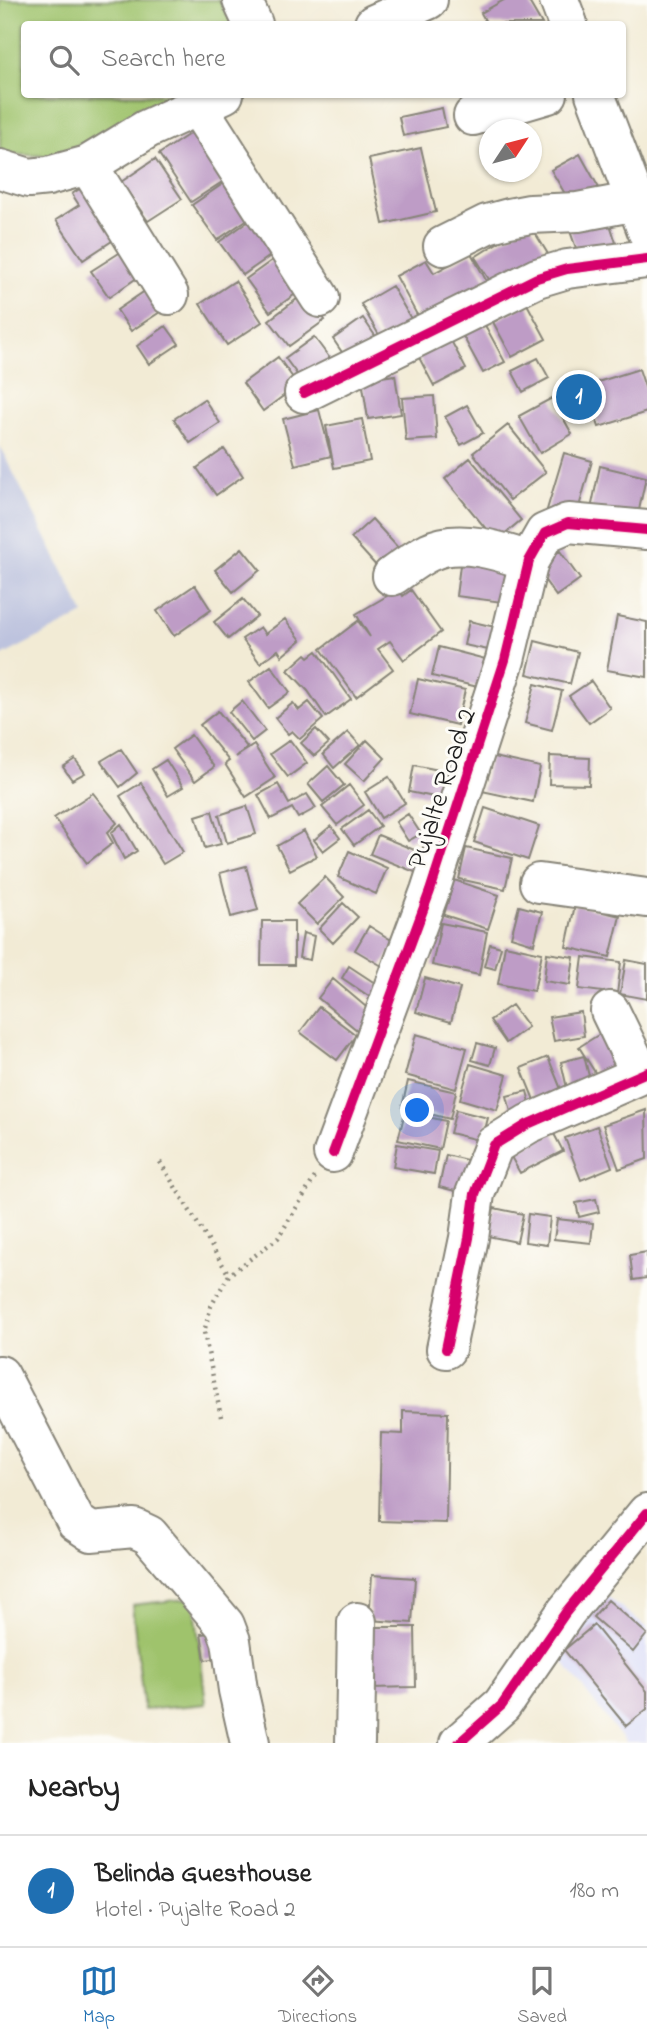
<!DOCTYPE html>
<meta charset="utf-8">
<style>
:root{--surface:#fff;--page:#f2f2f2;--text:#222;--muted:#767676;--line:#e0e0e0;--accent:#1f6fb2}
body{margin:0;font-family:"Indie Flower",sans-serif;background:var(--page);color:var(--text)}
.compass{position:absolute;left:479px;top:119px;width:63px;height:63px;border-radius:50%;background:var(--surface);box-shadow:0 2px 5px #0004;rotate:54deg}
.you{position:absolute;left:418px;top:1111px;width:24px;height:24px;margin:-18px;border:5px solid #fff;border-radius:50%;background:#1a73e8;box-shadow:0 0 0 10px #1a73e833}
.badge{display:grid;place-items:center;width:46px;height:46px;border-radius:50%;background:var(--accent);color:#fff;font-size:23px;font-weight:700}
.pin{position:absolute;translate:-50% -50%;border:4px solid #fff;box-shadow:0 2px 7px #0006}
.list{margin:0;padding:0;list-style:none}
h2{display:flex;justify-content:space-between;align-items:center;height:91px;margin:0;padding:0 28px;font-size:30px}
h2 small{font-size:23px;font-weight:400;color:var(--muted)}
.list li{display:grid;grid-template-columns:46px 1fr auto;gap:21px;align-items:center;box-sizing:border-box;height:112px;padding:0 28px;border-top:2px solid var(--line)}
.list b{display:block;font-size:26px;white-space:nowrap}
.list p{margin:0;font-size:23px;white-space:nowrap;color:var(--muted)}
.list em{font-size:23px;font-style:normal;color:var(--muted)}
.icon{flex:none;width:38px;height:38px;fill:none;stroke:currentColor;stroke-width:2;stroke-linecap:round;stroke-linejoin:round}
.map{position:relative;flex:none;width:647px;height:1743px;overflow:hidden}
.search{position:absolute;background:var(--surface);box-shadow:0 2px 5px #0004;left:21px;right:21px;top:21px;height:77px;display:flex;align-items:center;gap:18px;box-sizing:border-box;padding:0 24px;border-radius:7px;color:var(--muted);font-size:26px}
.sheet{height:203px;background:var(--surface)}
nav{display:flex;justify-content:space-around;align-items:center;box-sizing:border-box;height:98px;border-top:2px solid var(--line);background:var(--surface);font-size:19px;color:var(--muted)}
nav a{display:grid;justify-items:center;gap:4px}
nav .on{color:var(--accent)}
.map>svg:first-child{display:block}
</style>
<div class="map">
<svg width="647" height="1743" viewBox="0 0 647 1743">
<rect width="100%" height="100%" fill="#fdfcf7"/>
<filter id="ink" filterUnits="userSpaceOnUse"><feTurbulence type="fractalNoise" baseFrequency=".0143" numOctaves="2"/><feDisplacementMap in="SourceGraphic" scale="14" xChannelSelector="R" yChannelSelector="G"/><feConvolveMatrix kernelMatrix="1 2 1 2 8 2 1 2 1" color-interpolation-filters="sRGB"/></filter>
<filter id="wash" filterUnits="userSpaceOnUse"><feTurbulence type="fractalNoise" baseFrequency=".00686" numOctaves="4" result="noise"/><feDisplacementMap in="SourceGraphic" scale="28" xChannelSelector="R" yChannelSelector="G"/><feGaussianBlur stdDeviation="1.57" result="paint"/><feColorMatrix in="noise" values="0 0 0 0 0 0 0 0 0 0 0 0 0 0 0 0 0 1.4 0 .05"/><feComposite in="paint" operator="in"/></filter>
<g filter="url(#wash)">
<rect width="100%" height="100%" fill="#f2ebd5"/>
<path fill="#d5d8f9" d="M603 1593 647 1628V1743H626L552 1648Z"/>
<path fill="#bdc3de" d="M0 446 84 614 0 657Z"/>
<path fill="#9fc36c" stroke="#5e7044" stroke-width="2" d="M0 0H219L232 24H24V94L198 95 119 130 50 156 0 154Z
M194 1598 206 1704 144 1710 132 1605Z"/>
<g id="blocks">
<path fill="#be9cc6" d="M504 0H528L542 24H487L481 13Z
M442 108 446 127 403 136 399 117Z
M200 127 233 175 191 202 159 154Z
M421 148 436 212 383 224 369 159Z
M580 154 599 188 571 204 551 170Z
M155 159 182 199 148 221 121 182Z
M233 177 258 212 217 240 192 205Z
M90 182 124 233 83 260 56 220 79 205 72 194Z
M259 214 283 247 243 275 219 242Z
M608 218 619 252 582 265 570 231Z
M529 223 551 259 497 292 475 257Z
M127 248 144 273 109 297 91 271Z
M285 251 308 285 270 312 246 279Z
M471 253 492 291 424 328 396 276 426 260 434 273Z
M235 281 262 322 227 345 200 304Z
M392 286 414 324 383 342 361 304Z
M145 291 160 312 131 331 117 310Z
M305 293 325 320 289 346 269 320Z
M527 304 546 339 512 357 493 322Z
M480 316 505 362 483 373 458 327Z
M363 318 378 340 348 361 333 339Z
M166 326 179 344 149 364 137 346Z
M447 333 466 369 434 386 415 350Z
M314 337 337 368 308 389 285 358Z
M278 357 298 385 263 411 243 383Z
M538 358 549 378 523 392 512 371Z
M639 369 647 393V412L599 427 585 386Z
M395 375 401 414 368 419 362 380Z
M434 396 437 439 406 441 402 398Z
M552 398 572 434 540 453 519 416Z
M204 399 220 423 190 443 174 419Z
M467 405 483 433 461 445 445 417Z
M319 410 331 456 295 465 283 419Z
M362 419 370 461 334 468 326 426Z
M508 425 546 472 510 500 473 453Z
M224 449 243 476 216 495 197 468Z
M564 453 592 461 575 521 546 513Z
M470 458 521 520 496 541 445 479Z
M600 466 646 477 636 524 590 514Z
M372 519 400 550 379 569 351 538Z
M242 548 260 570 233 592 215 570Z
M560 551 580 579 556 596 536 568Z
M461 558 507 565 502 602 456 596Z
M195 585 211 610 174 636 157 611Z
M399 589 403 596 411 590 441 632 404 660 390 641 378 649 393 669 356 697 321 649 358 621 370 637 356 614Z
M243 599 257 616 228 639 214 622Z
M617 616 647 622V677L607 670Z
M285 619 301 640 282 656 278 650 260 663 242 639 260 627 265 634Z
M469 621 508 630 503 653 464 645Z
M535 641 578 652 570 684 527 674Z
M439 647 489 660 482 688 432 676Z
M317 651 351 699 326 717 308 691 288 670 306 654 309 657Z
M271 666 290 692 268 708 249 682Z
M418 679 465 690 457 725 410 714Z
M591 681 610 708 589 723 569 696Z
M535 684 562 691 552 730 525 723Z
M242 701 265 731 252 741 229 712Z
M309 702 323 719 300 739 292 731 288 734 275 718 293 703 299 710Z
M218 711 247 747 236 757 254 745 275 778 246 797 225 764 229 761 200 725Z
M316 729 329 743 314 756 301 743Z
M348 732 360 745 334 768 323 754Z
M191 735 214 767 195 781 172 749Z
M290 740 307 763 288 777 270 754Z
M367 740 385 758 364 781 345 764Z
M121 749 137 773 120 787 101 761Z
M490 756 540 767 533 802 482 791Z
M550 756 590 758 589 785 549 784Z
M75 759 85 773 72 780 63 767Z
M166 760 183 787 168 796 152 769Z
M414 765 454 773 449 800 409 792Z
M328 766 344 785 323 802 308 784Z
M389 777 405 803 381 818 365 792Z
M141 783 183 852 163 864 120 796Z
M278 784 289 804 307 794 316 808 298 818 292 808 271 819 258 795Z
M349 785 364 805 337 825 322 807Z
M93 793 117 823 107 833 113 843 87 863 54 818Z
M247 806 256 834 227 843 219 815Z
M485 808 539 826 528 860 474 842Z
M368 810 380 826 354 845 342 829Z
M212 811 221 844 205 848 196 816Z
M408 814 421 834 408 841 396 822Z
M121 824 137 851 124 859 111 833Z
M331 826 340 838 323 851 314 840Z
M304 831 317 856 290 870 277 846Z
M378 835 434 858 427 877 370 854Z
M466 848 512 858 505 889 459 879Z
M349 851 387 868 376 894 338 877Z
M246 866 258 910 231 917 220 873Z
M325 877 344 897 317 924 297 904Z
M454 880 499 895 488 929 444 915Z
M343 903 358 917 333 943 319 929Z
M575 905 620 916 610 957 566 947Z
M519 906 542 912 534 944 511 937Z
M262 921H294V965H261Z
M441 923 487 932 479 975 432 965Z
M369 926 396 943 382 966 355 950Z
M303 933 314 936 310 960 299 958Z
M490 944 501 947 495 969 484 966Z
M505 945 542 953 534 991 498 984Z
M547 953 574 957 570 985 544 981Z
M583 957 621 962 617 994 579 989Z
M626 960 647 964V999L620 994Z
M349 966 387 991 379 1003 342 978Z
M425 978 460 988 451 1022 416 1012Z
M333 979 378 1017 363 1035 318 998Z
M512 1005 528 1027 506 1043 490 1020Z
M319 1007 356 1035 337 1060 300 1032Z
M581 1012 584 1036 554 1041 549 1017Z
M611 1027 635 1064 603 1085 579 1047Z
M416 1034 467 1048 456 1089 405 1075Z
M477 1043 495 1048 490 1065 472 1060Z
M584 1056 593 1092 569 1097 561 1062Z
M548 1057 565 1099 538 1110 521 1068Z
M470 1064 507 1075 497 1110 460 1099Z
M408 1081 456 1092 450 1119 402 1107Z
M527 1091 534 1118 514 1124 507 1096Z
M456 1110 488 1118 482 1141 450 1133Z
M646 1110 647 1159 619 1169 603 1125Z
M405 1112 446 1121 440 1149 398 1140Z
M597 1126 612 1167 581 1180 565 1138Z
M553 1132 563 1151 520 1173 510 1155Z
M397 1144 438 1151 434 1174 393 1167Z
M446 1155 475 1162 468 1194 439 1187Z
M596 1199 599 1212 579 1217 576 1203Z
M494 1208 523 1214 517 1242 488 1236Z
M528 1214 550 1217 547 1245 525 1242Z
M557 1219 593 1223 591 1243 554 1239Z
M647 1252V1278L633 1280 630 1255Z
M403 1411 448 1413 446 1523 379 1521 381 1433 403 1434Z
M372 1575 415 1578 412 1623 369 1620Z
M608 1600 647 1634 633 1652 593 1617Z
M594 1625 647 1691V1709L626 1726 564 1650Z
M368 1627H415L416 1687 369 1688Z
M224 1632 228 1657 205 1660 201 1634Z"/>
</g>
</g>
<g filter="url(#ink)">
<use href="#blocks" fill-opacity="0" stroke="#878478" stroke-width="2"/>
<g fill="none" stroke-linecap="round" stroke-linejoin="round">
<defs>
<path id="minor" d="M242 0 253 24
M559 0 568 24
M374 24 428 0
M595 94 647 231
M198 107 320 298
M473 116 548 94
M88 165 169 295
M0 169 29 178 48 176 88 165 147 129 224 94
M443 246 487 224 509 218 530 214 578 212 637 201
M304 393 537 278 567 269 647 259
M392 576C404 568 416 558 429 552 458 537 500 551 529 561
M539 883 647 898
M610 1011 641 1075
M333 1153 430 891 505 660 529 561 545 533 568 523 647 530
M446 1349 469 1238 475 1194 494 1145 528 1124 647 1072
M0 1375 76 1522 91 1532 134 1528 149 1535 225 1625 231 1641 238 1690 250 1743
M355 1743 357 1622
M459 1743 502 1705 566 1612 647 1513"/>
</defs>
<use href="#minor" stroke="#878478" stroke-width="42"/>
<path stroke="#878478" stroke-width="4.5" stroke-dasharray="2 5" stroke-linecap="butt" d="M160 1162 229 1275
M221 1417 204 1332 211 1306 229 1275 278 1238 315 1177"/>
<use href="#minor" stroke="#fff" stroke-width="38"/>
<defs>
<path id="cycleway" d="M304 393 537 278 567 269 647 259
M333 1153 430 891 505 660 529 561 545 533 568 523 647 530
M446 1349 469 1238 475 1194 494 1145 528 1124 647 1072
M459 1743 502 1705 566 1612 647 1513"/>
</defs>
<use href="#cycleway" stroke="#fdfcf7" stroke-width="15"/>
<use href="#cycleway" stroke="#d6006c" stroke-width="10"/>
</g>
</g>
<g text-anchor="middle" stroke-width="6" stroke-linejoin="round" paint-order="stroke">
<g font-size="28" fill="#1c1c1c" stroke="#fdfcf7">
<text transform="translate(440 788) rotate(-72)" y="10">Pujalte Road 2</text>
</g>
</g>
</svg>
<svg class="compass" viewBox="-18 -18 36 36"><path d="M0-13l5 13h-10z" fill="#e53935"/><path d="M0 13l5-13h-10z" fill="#767676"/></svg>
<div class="you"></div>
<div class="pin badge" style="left:579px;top:397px">1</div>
<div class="search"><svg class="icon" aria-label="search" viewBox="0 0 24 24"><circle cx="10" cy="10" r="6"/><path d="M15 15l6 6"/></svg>Search here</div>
</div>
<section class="sheet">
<h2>Nearby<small></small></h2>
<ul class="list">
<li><span class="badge">1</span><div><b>Belinda Guesthouse</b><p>Hotel · Pujalte Road 2</p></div><em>180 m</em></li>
</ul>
</section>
<nav>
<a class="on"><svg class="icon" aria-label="map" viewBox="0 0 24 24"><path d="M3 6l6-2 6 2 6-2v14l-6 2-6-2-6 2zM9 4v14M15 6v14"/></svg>Map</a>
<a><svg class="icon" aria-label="directions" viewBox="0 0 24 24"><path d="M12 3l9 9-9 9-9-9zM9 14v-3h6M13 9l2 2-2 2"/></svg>Directions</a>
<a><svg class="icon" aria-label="saved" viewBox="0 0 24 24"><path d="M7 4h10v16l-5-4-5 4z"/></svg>Saved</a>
</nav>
